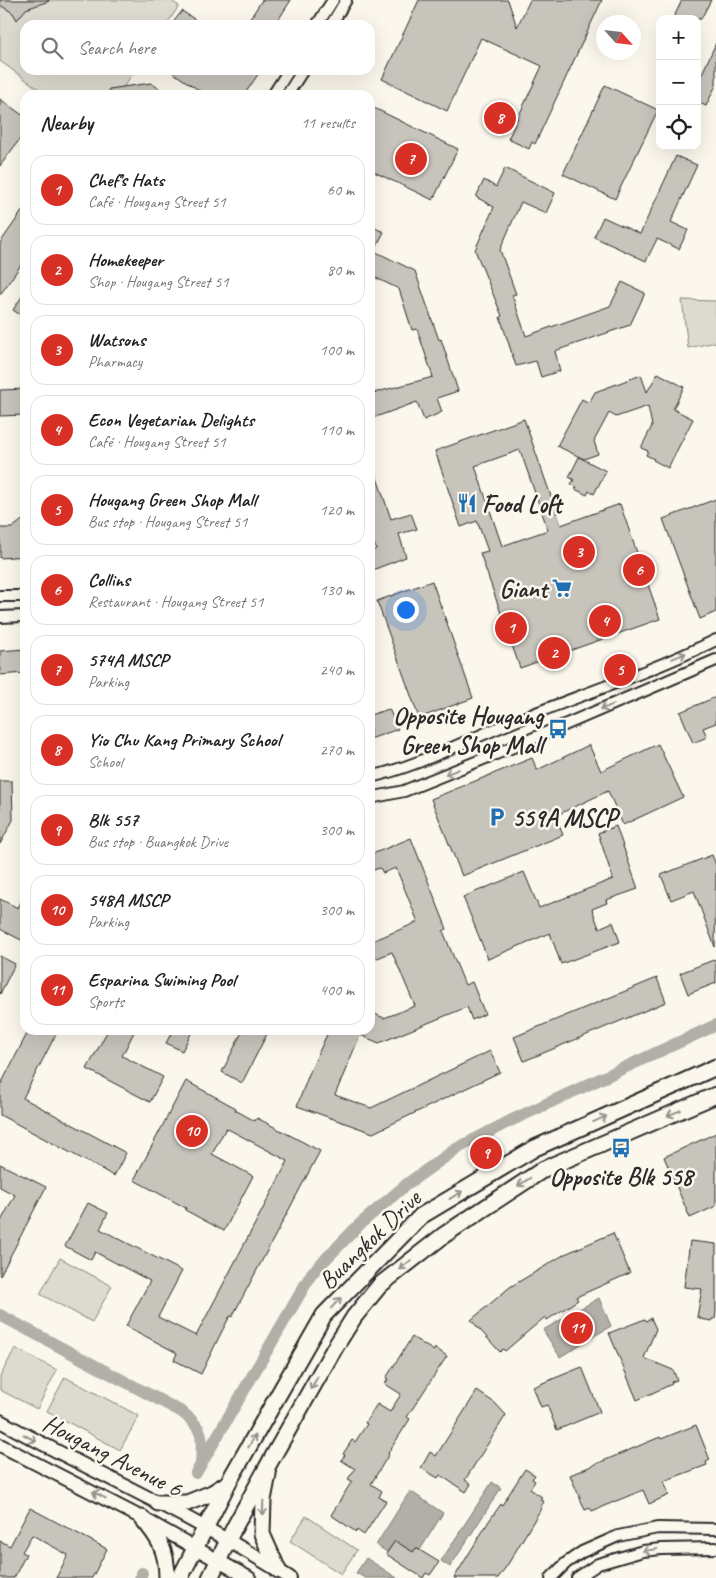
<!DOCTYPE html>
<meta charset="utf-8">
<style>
:root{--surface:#fff;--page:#f2f2f2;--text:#222;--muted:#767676;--line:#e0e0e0;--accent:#d93025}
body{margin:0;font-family:Caveat,sans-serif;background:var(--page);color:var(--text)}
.controls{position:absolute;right:15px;top:15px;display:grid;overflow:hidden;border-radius:10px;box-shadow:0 5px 20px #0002}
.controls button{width:45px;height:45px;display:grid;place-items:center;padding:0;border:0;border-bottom:1px solid var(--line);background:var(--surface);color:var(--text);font:25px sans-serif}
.compass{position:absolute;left:596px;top:15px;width:45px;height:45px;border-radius:50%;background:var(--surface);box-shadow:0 5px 20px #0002;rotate:117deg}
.you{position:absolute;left:405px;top:609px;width:18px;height:18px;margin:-12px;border:4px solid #fff;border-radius:50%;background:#1a73e8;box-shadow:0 0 0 8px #1a73e833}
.badge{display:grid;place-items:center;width:32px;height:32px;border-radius:50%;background:var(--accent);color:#fff;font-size:16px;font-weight:700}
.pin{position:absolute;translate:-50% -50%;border:2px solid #fff;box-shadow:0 1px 5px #0006}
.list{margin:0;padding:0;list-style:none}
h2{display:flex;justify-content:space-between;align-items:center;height:65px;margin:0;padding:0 20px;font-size:21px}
h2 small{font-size:16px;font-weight:400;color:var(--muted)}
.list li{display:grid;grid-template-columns:32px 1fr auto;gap:15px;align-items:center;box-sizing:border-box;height:70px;margin:0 10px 10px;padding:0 10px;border:1px solid var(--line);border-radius:15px}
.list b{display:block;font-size:19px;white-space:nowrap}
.list p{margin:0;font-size:16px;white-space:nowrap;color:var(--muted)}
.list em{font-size:16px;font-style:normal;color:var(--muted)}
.icon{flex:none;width:28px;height:28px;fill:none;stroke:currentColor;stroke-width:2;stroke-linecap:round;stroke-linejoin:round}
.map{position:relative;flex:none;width:716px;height:1578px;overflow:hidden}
.search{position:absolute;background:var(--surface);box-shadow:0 5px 20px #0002;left:20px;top:20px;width:355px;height:55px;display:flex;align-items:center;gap:12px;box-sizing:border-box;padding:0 18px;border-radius:15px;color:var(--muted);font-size:19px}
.panel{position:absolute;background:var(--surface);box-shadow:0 5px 20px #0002;left:20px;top:90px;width:355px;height:945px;border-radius:15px}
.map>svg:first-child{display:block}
</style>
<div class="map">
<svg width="716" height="1578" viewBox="0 0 716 1578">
<rect width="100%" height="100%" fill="#fbf7ec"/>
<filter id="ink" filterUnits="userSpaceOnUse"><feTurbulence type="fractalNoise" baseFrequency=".02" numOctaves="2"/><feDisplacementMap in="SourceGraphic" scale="10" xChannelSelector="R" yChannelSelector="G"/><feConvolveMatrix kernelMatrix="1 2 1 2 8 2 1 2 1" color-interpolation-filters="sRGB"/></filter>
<g filter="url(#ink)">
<path fill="#dddad0" stroke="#84827e" d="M0 0H170L179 6 166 25H25V70H135L118 95H47L0 61Z
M682 300 716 301V342L688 348Z
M60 1258 112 1286 92 1322 40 1294Z
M15 1348 57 1370 37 1409 0 1390V1377Z
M65 1377 139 1416 120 1450 47 1411Z
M306 1516 357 1550 341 1574 290 1541Z"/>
<path fill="#b1afa7" stroke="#7b7a75" d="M599 1298 611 1326 560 1357 543 1330Z
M492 1482 501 1488 450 1567 441 1561Z
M410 1491 443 1513 420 1550 416 1548 413 1552 395 1541 387 1552 376 1545Z
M366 1558 397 1578H365L356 1573Z"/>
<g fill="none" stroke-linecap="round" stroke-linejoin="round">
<path stroke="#b1afa7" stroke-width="12" d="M0 1315 182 1412C204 1429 203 1436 201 1463
M196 1473 312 1273 360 1224 407 1184 456 1149 510 1121 716 1025
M140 1578 142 1573"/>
</g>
<path fill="#c7c4bc" stroke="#2b2b2b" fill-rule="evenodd" d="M0 0H49V1L26 9 17 20 13 13 0 5Z
M262 0H291L275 25H246Z
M419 0H508L517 27 530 0H602L535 144 532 142 529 149 508 139 542 66 481 38 447 111 382 79Z
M682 0H711L701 19H673Z
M182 11 203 25H171Z
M716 43V85L706 106 697 102V77L700 78Z
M169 70H261L244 95H206Z
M151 83 169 95H109V89Z
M605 85 658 110 615 199 563 174Z
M0 99 25 117V132L0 166Z
M370 106 458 149 433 200 370 170Z
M676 156 697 165 671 222 688 230 679 249 657 239 646 261 594 237 603 217 640 234Z
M505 168 555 193 546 213 521 202 500 250 516 294 512 295 526 336 610 306 622 282 645 293 630 325 555 351 560 371 541 377 536 361 516 366 500 317 502 316 475 250 494 207 476 197 484 180 496 187Z
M25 207V259L0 295V243Z
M370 226 384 232 374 251 415 271 439 340 441 339 458 391 437 398 442 412 424 420 417 402 370 419V394L433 377 417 329 412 330 399 289 370 275Z
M25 292V318L13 310Z
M658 373 684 387 673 409 693 419 668 468 653 460 654 459 646 455 648 451 641 448 652 426 648 406 616 417 609 413 594 441 598 454 584 459 557 446 582 399 589 403 595 392 641 375 647 392Z
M25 389V415L0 416V390Z
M524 419 561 525 620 504 660 619 520 668 480 553 488 551 477 521 461 527 435 451ZM520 450 548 530 502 546 475 466Z
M579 457 606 471 594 494 589 491 587 495 575 489 577 487 571 484 574 480 569 477Z
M370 463H372L391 519 411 513 417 529 399 534 406 557 370 571V552L376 549 370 533Z
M716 499V612L700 619 663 519Z
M25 518V556L0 558V528H12Z
M432 581 473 698 419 718 377 601Z
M25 649V673L0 675V651Z
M716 697V723L703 728 707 737 693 743 680 712Z
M389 709 398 729 370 739V715Z
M658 744 683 797 623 825 608 791 555 816 563 835 462 876 431 799 532 758 537 770 589 745 601 771Z
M0 781H12L13 820 0 844Z
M616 826 638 889 606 900 607 903 592 909 599 928 613 922 620 942 561 964 550 933 488 959 463 897 524 872 539 908 613 879 598 833Z
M411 838 447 929 443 931 465 985 472 982 485 1014 472 1020 467 1007 379 1043 360 1035 335 1095 371 1108 490 1051 500 1072 373 1133 297 1106 309 1074 329 1030H370V1012L384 1018 415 1006 392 952 370 961V942L418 922 396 868 383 873 380 868 370 871V855Z
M712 855 716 865 715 947 694 891 671 900 661 875Z
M25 894V942L0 929V899L18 908Z
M0 956 15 964 0 994Z
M716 959V983L688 994 680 973Z
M657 978 666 1002 524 1061 514 1037Z
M29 1030H58L23 1098 126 1153 114 1176 0 1115V1086Z
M108 1030H135L122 1056 163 1077 150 1102 87 1069Z
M173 1030H193L182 1051 166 1043Z
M243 1030H269L242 1083 222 1072Z
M186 1081 236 1108 235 1110 255 1121 257 1118 320 1151 232 1317 230 1316 222 1331 201 1374 174 1360 177 1353 126 1326 150 1281 95 1252 91 1260 65 1246 88 1203 108 1213 100 1229 182 1271 158 1317 196 1336 288 1161 226 1128 212 1154 253 1176 224 1231 185 1210 186 1208 134 1180Z
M716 1133V1206L690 1218 664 1157Z
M0 1164 46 1187 0 1276V1223L15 1195 0 1187Z
M613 1233 630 1273 576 1297 578 1300 547 1320 545 1317 505 1351 503 1349 500 1352 471 1320 510 1287 537 1271 565 1254Z
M690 1241 716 1244V1311L715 1319H712V1321L700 1319V1317H697L702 1289 684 1287Z
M651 1318 656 1329 644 1358 673 1370 677 1380 671 1382 672 1384 637 1400 609 1333 645 1319 646 1321Z
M412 1337 434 1351 435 1348 447 1356 407 1417 410 1419 388 1453 389 1454 371 1484 382 1491 379 1497 386 1501 364 1535 357 1530 356 1532 331 1515 352 1481 348 1479 355 1469 341 1460 345 1455 343 1454 352 1440 355 1442 367 1424 365 1423 377 1404 390 1412 401 1394 385 1384 388 1379 386 1378Z
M582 1367 600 1412 557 1430 547 1405 541 1407 533 1387Z
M477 1391 495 1403 506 1415 465 1480 471 1484 466 1492 440 1475 438 1478 421 1468 430 1452 436 1456Z
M696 1425 710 1460 706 1462 707 1465 664 1481 669 1495 649 1504 643 1490 592 1511 590 1508 585 1510 570 1475 660 1437 661 1439Z
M525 1469 535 1475 532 1479 535 1481 530 1489 542 1497 540 1499 544 1502 541 1506 542 1507 508 1564 498 1578H454L489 1521 501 1504 502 1505Z
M30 1508 107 1549 92 1578H56L68 1555 32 1535 22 1552 26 1554 14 1578H0V1541L10 1546Z
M395 1541 413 1552 416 1548 439 1562 430 1575 426 1573 423 1578 386 1554Z"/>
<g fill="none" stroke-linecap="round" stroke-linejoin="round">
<defs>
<path id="minor" d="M317 25 333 0
M331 25 346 0
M273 95 289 70
M287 95 303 70
M0 596H25
M0 617 25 616
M370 777C419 766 462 742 508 724 577 696 649 673 716 640
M370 798 404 791 513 747 716 660
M551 1578 566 1563 582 1552 618 1536 658 1528 716 1529
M577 1578 598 1564 643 1551 661 1549 716 1548"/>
<path id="tertiary" d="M0 1421C96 1474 198 1518 290 1578
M0 1445 142 1518 249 1578"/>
<path id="primary" d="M268 1474 263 1500 262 1534 278 1570
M158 1503H187L212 1493 228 1483
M142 1518C159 1538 167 1550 167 1578
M180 1578 228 1483 324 1315 421 1216 535 1148 716 1067
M210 1578 234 1528 271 1460 334 1349 354 1317 380 1285 444 1235 544 1169 716 1095"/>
</defs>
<use href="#minor" stroke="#2b2b2b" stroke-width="14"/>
<use href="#tertiary" stroke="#2b2b2b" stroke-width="16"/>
<use href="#primary" stroke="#2b2b2b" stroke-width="19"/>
<use href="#minor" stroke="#fbf7ec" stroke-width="10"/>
<use href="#tertiary" stroke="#fbf7ec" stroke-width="12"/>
<use href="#primary" stroke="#fbf7ec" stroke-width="15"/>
</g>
<defs><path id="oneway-shaft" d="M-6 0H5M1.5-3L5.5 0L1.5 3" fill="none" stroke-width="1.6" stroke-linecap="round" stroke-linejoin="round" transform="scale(1.25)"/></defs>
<g stroke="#93918c">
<use href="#oneway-shaft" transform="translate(679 656) rotate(-23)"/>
<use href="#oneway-shaft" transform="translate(607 707) rotate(157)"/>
<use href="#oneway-shaft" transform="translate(452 772) rotate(158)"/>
<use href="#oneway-shaft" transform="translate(674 1113) rotate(157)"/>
<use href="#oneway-shaft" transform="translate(600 1119) rotate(-24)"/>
<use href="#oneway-shaft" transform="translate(524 1182) rotate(147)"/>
<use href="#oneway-shaft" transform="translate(456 1195) rotate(-31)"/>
<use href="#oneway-shaft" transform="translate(405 1265) rotate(142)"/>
<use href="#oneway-shaft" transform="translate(336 1303) rotate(-46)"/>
<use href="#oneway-shaft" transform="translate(314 1383) rotate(120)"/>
<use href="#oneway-shaft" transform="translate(30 1438) rotate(28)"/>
<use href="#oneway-shaft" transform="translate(252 1441) rotate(-60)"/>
<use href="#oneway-shaft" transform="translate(99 1495) rotate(-153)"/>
<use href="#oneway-shaft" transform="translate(263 1508) rotate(92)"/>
<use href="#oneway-shaft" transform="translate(650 1550) rotate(172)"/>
</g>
</g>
<defs>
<symbol id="restaurant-bare" viewBox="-9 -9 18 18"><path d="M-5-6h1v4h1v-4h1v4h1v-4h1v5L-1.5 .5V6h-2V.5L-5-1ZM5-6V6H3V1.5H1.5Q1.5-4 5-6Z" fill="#1f6fb2" stroke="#fbf7ec" stroke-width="2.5" paint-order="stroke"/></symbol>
<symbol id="supermarket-bare" viewBox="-9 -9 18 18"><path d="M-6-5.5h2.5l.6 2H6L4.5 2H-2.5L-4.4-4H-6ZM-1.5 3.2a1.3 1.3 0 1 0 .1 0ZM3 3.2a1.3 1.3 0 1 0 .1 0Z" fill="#1f6fb2" stroke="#fbf7ec" stroke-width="2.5" paint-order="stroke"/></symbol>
<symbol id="bus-bare" viewBox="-9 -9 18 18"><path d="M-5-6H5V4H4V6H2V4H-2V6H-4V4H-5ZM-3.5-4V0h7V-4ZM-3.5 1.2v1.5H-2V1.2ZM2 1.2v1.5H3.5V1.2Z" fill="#1f6fb2" stroke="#fbf7ec" stroke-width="2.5" paint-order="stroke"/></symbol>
<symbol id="parking-bare" viewBox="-9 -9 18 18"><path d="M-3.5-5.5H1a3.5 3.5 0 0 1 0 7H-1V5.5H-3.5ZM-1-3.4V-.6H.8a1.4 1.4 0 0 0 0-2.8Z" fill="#1f6fb2" stroke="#fbf7ec" stroke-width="2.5" paint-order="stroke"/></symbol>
</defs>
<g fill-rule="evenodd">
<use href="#restaurant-bare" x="453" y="489" width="28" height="28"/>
<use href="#supermarket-bare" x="548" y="574" width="28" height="28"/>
<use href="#bus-bare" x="544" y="715" width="28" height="28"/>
<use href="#parking-bare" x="483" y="803" width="28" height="28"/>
<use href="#bus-bare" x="607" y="1134" width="28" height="28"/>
</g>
<g text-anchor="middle" stroke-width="5" stroke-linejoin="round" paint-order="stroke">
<g font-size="25" font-weight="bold" fill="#2b2b2b" stroke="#fbf7ec" text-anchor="start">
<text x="482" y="512">Food Loft</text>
<text x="547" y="597" text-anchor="end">Giant</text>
<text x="543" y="724" text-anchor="end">Opposite Hougang<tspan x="543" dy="29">Green Shop Mall</tspan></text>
<text x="512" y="826">559A MSCP</text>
<text x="621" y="1185" text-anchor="middle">Opposite Blk 558</text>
</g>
<g font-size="25" fill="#2b2b2b" stroke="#fbf7ec">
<text transform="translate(369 1239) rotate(-44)" y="9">Buangkok Drive</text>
<text transform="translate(113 1455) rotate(27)" y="9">Hougang Avenue 6</text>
</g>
</g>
</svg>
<div class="controls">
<button>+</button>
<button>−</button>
<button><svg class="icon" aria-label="locate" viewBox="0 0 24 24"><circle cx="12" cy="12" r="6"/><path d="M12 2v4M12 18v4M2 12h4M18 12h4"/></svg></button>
</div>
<svg class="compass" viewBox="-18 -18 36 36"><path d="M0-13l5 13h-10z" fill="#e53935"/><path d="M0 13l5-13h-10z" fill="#767676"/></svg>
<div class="you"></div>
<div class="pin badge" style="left:511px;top:628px">1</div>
<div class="pin badge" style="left:554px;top:653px">2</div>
<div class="pin badge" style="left:579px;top:552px">3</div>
<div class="pin badge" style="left:605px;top:621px">4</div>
<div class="pin badge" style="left:620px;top:670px">5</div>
<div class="pin badge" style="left:639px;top:570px">6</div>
<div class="pin badge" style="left:411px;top:159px">7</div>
<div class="pin badge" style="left:500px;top:118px">8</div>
<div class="pin badge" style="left:486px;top:1153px">9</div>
<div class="pin badge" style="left:192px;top:1131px">10</div>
<div class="pin badge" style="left:577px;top:1328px">11</div>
<div class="search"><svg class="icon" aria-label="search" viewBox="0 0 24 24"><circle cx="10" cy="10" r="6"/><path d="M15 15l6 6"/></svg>Search here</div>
<section class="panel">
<h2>Nearby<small>11 results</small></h2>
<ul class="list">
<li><span class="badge">1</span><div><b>Chef’s Hats</b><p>Café · Hougang Street 51</p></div><em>60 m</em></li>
<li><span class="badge">2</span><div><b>Homekeeper</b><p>Shop · Hougang Street 51</p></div><em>80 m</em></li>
<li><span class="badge">3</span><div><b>Watsons</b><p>Pharmacy</p></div><em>100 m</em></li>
<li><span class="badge">4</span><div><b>Econ Vegetarian Delights</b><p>Café · Hougang Street 51</p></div><em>110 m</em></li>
<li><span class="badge">5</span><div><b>Hougang Green Shop Mall</b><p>Bus stop · Hougang Street 51</p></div><em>120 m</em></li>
<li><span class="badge">6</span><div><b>Collins</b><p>Restaurant · Hougang Street 51</p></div><em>130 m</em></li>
<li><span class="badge">7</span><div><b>574A MSCP</b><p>Parking</p></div><em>240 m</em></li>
<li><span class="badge">8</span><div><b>Yio Chu Kang Primary School</b><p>School</p></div><em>270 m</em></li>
<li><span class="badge">9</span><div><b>Blk 557</b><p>Bus stop · Buangkok Drive</p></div><em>300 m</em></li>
<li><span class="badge">10</span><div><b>548A MSCP</b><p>Parking</p></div><em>300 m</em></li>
<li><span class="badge">11</span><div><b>Esparina Swiming Pool</b><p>Sports</p></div><em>400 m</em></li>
</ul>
</section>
</div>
